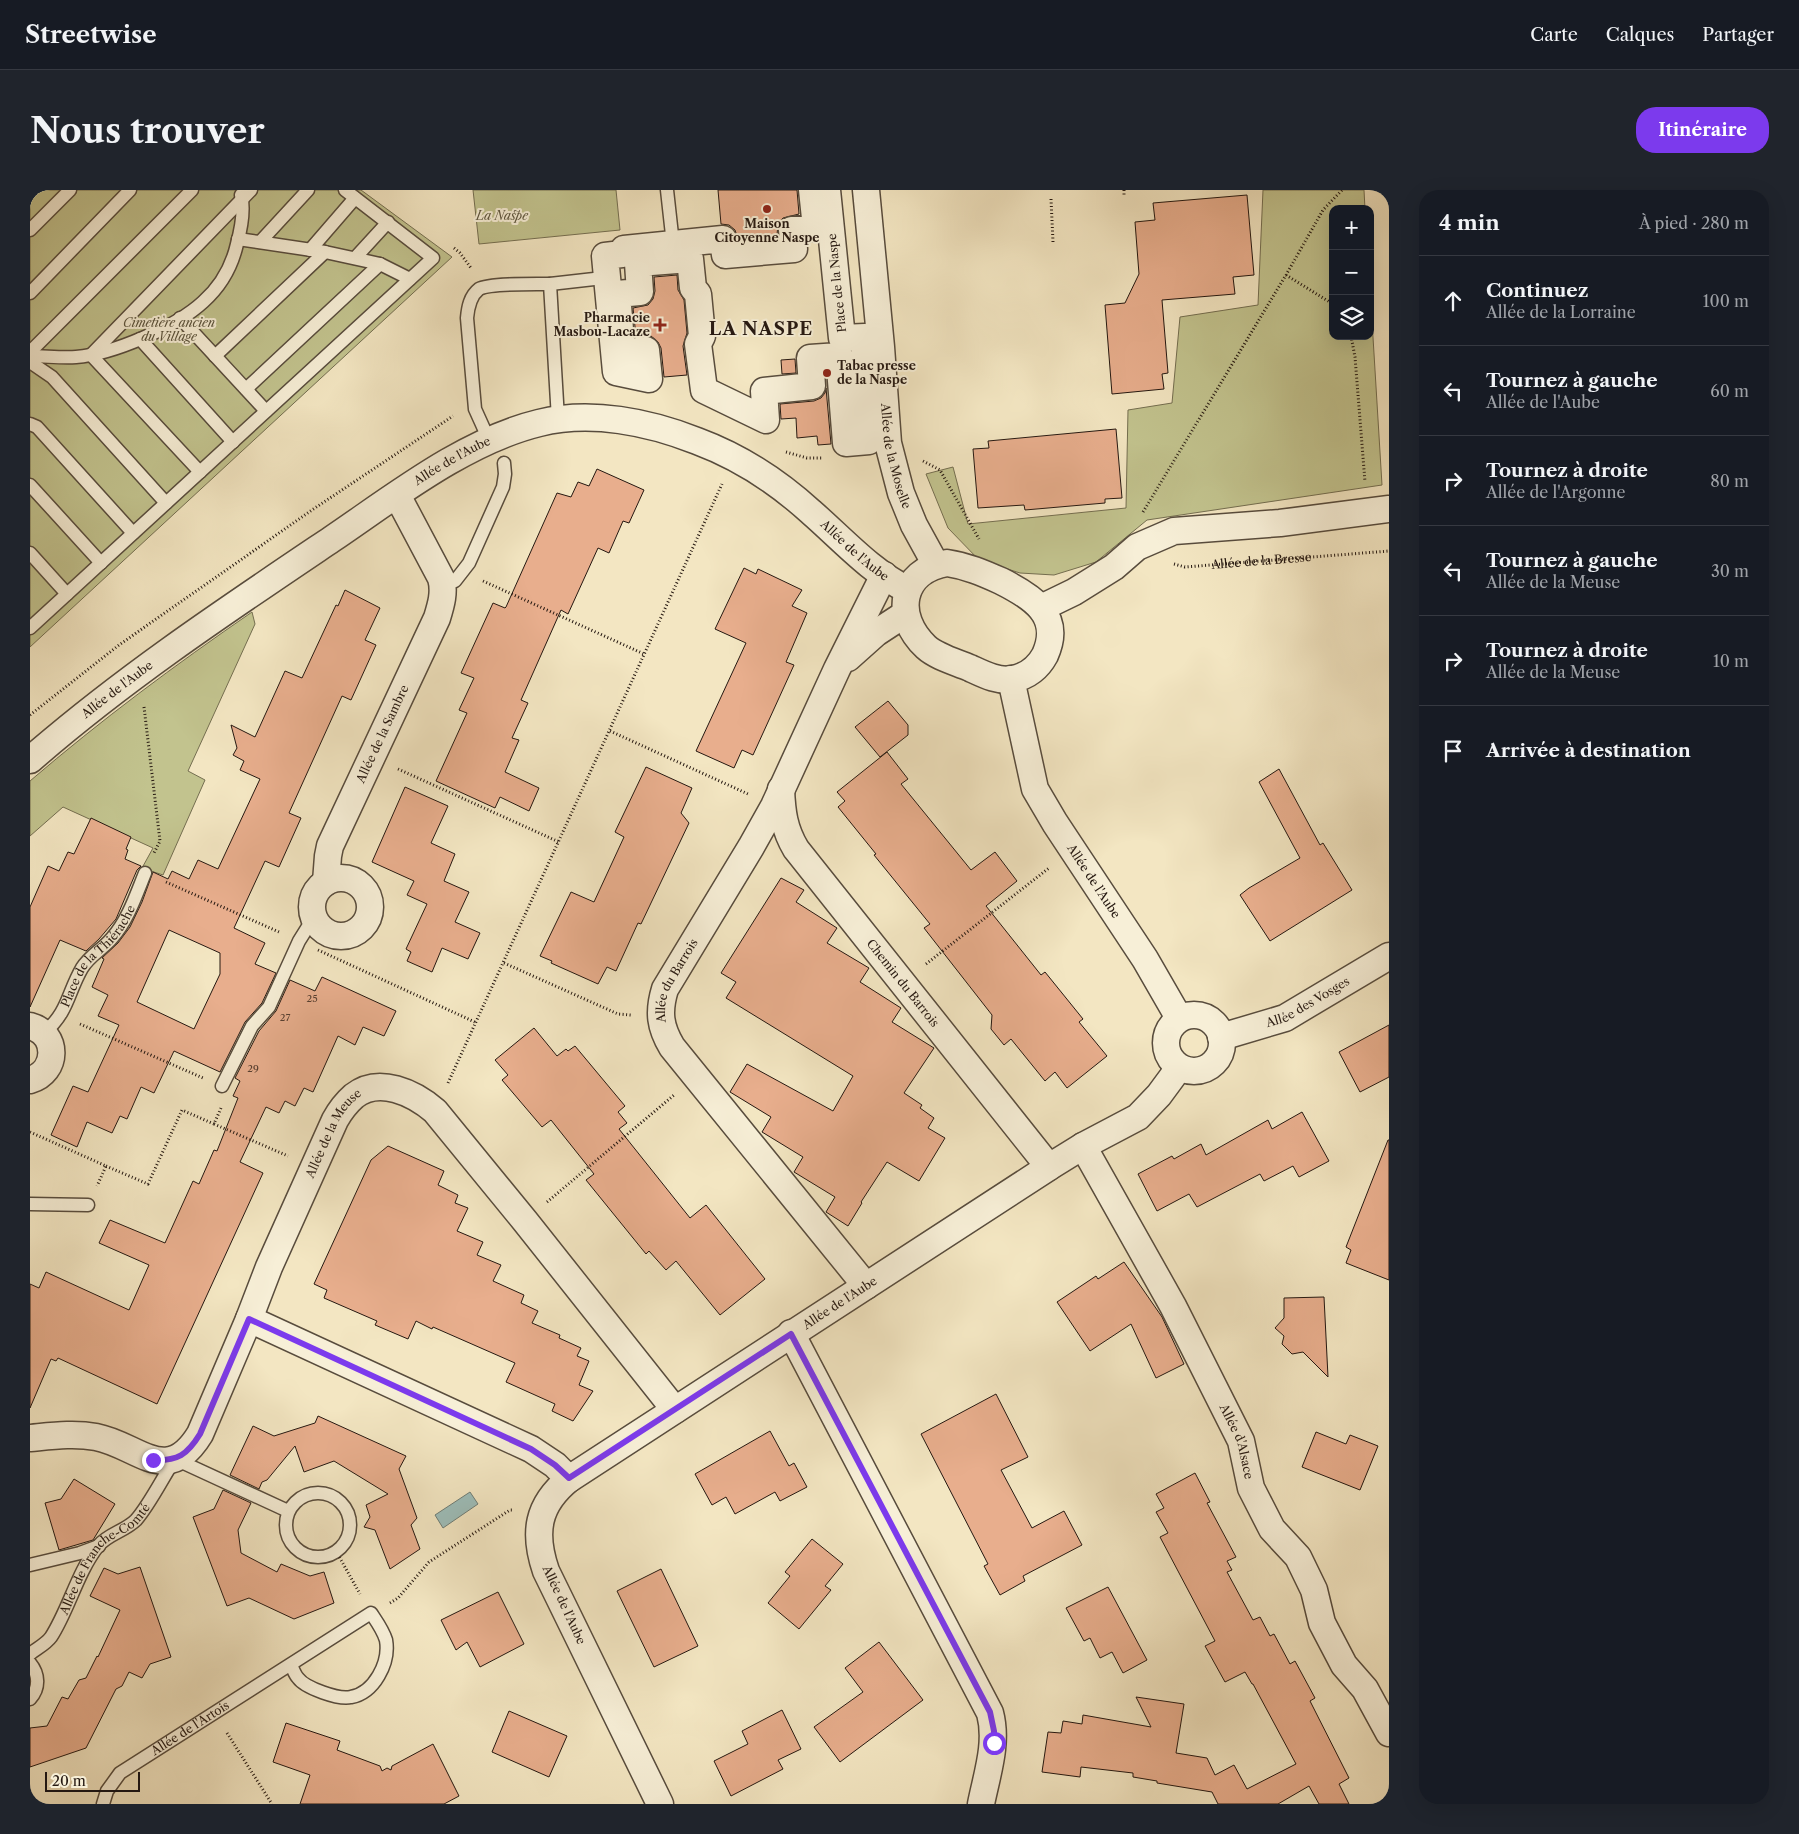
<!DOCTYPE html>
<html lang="fr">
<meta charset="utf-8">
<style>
:root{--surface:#171b24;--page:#20242c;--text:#f1f3f6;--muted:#9ea1a6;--line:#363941;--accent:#7c3aed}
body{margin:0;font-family:"Libre Caslon Text",serif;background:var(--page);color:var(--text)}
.controls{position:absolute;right:15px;top:15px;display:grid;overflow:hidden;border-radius:10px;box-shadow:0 5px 20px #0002}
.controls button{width:45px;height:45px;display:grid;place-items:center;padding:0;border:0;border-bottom:1px solid var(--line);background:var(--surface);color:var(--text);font:25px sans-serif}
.scale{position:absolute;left:15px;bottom:12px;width:95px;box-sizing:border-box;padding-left:5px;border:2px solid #251811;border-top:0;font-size:14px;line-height:18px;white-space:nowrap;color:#251811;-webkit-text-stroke:4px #f7efd7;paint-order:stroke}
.stop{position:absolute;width:15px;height:15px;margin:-11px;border:4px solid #7c3aed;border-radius:50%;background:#fff}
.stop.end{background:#7c3aed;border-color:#fff;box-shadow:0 1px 5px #0008}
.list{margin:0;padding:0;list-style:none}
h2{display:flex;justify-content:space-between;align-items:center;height:65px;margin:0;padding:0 20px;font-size:21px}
h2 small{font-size:16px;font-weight:400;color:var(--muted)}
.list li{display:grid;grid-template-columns:32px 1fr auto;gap:15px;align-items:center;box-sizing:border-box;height:90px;padding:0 20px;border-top:1px solid var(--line)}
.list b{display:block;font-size:19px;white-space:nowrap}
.list p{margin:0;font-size:16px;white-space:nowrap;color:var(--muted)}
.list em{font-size:16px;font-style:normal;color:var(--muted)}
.icon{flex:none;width:28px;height:28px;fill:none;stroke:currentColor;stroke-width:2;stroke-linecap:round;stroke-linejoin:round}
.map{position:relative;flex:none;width:1359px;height:1614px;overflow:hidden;border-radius:20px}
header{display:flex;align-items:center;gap:30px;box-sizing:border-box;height:70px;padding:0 25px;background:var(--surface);border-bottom:1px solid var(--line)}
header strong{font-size:24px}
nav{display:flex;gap:28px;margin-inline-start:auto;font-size:18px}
.intro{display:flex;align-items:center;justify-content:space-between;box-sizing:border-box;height:120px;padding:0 30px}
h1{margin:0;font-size:35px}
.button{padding:12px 22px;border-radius:20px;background:var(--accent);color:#fff;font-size:18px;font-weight:700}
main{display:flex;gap:30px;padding:0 30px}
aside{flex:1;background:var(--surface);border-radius:20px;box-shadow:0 5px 20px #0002}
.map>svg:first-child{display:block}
</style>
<header>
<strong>Streetwise</strong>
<nav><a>Carte</a><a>Calques</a><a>Partager</a></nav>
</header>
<div class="intro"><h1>Nous trouver</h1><a class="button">Itinéraire</a></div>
<main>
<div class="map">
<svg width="1359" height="1614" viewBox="0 0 1359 1614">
<rect width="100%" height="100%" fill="#f3e6c2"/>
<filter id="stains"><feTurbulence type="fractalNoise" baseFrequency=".004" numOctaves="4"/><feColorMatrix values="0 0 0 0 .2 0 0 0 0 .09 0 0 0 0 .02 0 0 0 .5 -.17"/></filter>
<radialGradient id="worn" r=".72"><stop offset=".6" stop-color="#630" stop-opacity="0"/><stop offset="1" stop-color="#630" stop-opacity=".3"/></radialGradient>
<path fill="#c2c38e" stroke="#746e50" d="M0 0H331L422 67 0 457Z
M443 0H586L590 40 449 54Z
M1233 0H1334L1335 19H1303V146H1340V98L1352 295 1117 330 1066 372 1024 385 990 383 949 370 918 338 896 284 923 277 938 334 1096 318 1098 220 1142 213 1150 127 1228 115Z
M222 422 225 434 158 581 175 590 133 685 112 678 123 658 33 617 0 646V591C71 530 145 475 222 422Z"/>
<path fill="#9dbeba" stroke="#6d7c76" d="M440 1302 448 1314 413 1338 405 1325Z"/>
<path fill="#e8ae8d" stroke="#251811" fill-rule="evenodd" d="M688 0H767L769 24 753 28 748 34 747 45 708 49 705 40 699 35 691 34Z
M1217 5 1224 85 1203 87 1205 104 1132 110 1138 183 1132 184 1134 199 1082 204 1075 115 1095 113 1109 84 1105 32 1125 30 1123 13Z
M647 85 648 100 654 110 657 143 653 156 657 185 634 187 631 158 628 152 621 146H606L603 118 618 115 623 109 625 101 624 87Z
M765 169 766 183 752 184 751 170Z
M796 198 801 254 788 255 787 246 767 248 766 228 751 229 750 214 784 211 791 208 795 203Z
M1086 239 1092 308 1075 309V313L995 320 994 315 948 318 943 259 959 258 958 251Z
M567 279 614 300 599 333 593 331 579 363 568 358 538 424 531 420 491 510 498 513 482 548 489 550 475 582 509 598 499 621 470 607 465 618 406 591 437 523 429 520 444 488 431 483 463 413 475 418 476 417 527 303 541 307 548 292 559 296Z
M714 378 726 384 728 379 772 400 762 416 777 423 756 472 764 475 723 565 712 560 704 578 666 561 716 453 685 439Z
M315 400 350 418 335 450 346 455 321 510 312 506 259 623 271 628 249 677 235 671 204 738 235 753 225 774 246 783 232 813 215 832 190 882 144 861 124 903 111 897 97 929 90 926 82 943 57 932 47 957 21 945 43 896 58 902 89 835 68 826 78 805 62 797 74 769 72 768 88 753 100 737 112 712 123 682 138 689 142 681 159 689 168 670 188 679 230 589 210 580 214 571 203 565 207 558 201 535 225 547 255 481 272 488 306 415 308 416ZM139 740 190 763V784L164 839 107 812Z
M858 511 878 535V545L850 567 825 537Z
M857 562 878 589 871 594 941 680 965 662 987 691 956 716 1011 785 1015 782 1053 829 1049 832 1077 866 1037 898 1025 882 1015 891 981 849 974 855 961 839 962 825 894 738 900 734 844 665 846 664 808 617 815 611 807 602Z
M616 577 662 598 651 623 659 633 611 734 608 733 586 781 577 777 568 794 521 773 522 771 510 766 541 702 564 712 594 647 585 642Z
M1249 579 1290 655 1293 653 1322 700 1240 751 1210 705 1219 698 1270 668 1229 592Z
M375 597 418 616 401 653 425 664 414 691 439 702 425 732 450 743 438 769 412 758 402 782 377 771 381 762 376 759 397 714 377 705 384 691 342 672Z
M61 628 101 647 96 659 98 660 95 669 111 676 107 680 86 729 69 749 56 761 30 750 0 817V717L18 676 29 681 38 662 44 664Z
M751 688 774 700 766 712 807 738 797 753 839 778 830 792 871 818 862 832 904 858 874 903 892 915 890 918 904 928 898 938 915 948 889 991 857 972 831 1012 832 1013 818 1036 796 1022 805 1007 764 982 773 967 732 942 741 927 700 902 717 874 803 921 823 886 696 808 706 792 691 783Z
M292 787 366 821 354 846 333 837 325 855 308 846 283 902 274 898 265 916 255 911 249 923 236 917 210 972 233 983 127 1214 28 1168 26 1171 21 1169 0 1218V1094L9 1098 16 1082 99 1120 119 1075 69 1053 80 1030 135 1053 163 991 169 994 184 960 187 961 208 908 203 906 210 891 205 888 229 841 246 821 260 790 285 801Z
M1359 835V887L1330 902 1309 862Z
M504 838 527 866 536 859 538 861 545 856 595 916 588 922 597 933 589 939 660 1028 676 1015 735 1089 690 1125 646 1071 636 1080 619 1061 616 1064 556 990 564 984 521 930 512 937 472 890 478 885 465 870Z
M1272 922 1299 971 1269 987 1263 976 1234 991 1230 984 1167 1017 1159 1004 1127 1021 1108 984 1142 966 1144 969 1171 954 1176 965 1238 930 1242 939Z
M1358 950H1359V1090L1316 1073 1321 1060 1316 1057Z
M358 956 414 981 408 995 428 1005 425 1013 438 1018 427 1041 453 1052 447 1065 471 1075 463 1091 494 1105 491 1113 508 1121 502 1133 530 1145 529 1148 551 1158 547 1166 559 1171 549 1195 563 1201 543 1231 522 1221 525 1214 476 1192 485 1173 403 1137 402 1139 386 1131 378 1149 345 1135 347 1131 294 1108 297 1100 284 1094 341 970Z
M1094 1072 1132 1127 1154 1174 1126 1188 1101 1134 1060 1161 1027 1112 1066 1086 1068 1089Z
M1294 1107 1298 1187 1273 1162 1262 1164 1252 1154 1254 1146 1245 1138 1254 1128V1108Z
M966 1204 998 1267 971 1280 1002 1338 1034 1321 1052 1355 993 1386 995 1391 970 1405 954 1376 958 1374 891 1244Z
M288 1226 376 1266 369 1279 387 1328 381 1335 390 1359 360 1379 345 1340 334 1337 340 1327 336 1315 358 1304 304 1271 274 1282 265 1256 237 1290 232 1292 229 1299 200 1285 223 1236 244 1246 285 1233Z
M740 1241 759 1276 764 1273 777 1297 750 1311 745 1302 705 1324 696 1307 682 1315 665 1284Z
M1286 1242 1316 1254 1320 1245 1348 1256 1330 1300 1272 1277Z
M1165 1283 1180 1312 1177 1313 1206 1367 1197 1371 1202 1380 1197 1382 1223 1430 1230 1427 1240 1446 1244 1444 1260 1474 1265 1471 1285 1508 1280 1511 1319 1588 1309 1594 1319 1614H1289L1279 1596 1248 1614H1188L1182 1602 1127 1593V1591L1103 1587V1583L1051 1577 1050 1587 1012 1582 1018 1542 1031 1543 1033 1531 1052 1534 1053 1525 1121 1537 1106 1507 1154 1514 1146 1563 1177 1568 1185 1585 1204 1575 1217 1599 1266 1574 1223 1494H1222L1215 1482 1195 1492 1175 1456 1185 1451 1130 1347 1138 1343 1126 1322 1134 1318 1126 1304Z
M44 1289 85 1314 63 1350 29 1360 15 1313 31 1309Z
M193 1300 221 1313 208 1340 211 1363 247 1382 251 1374 280 1386 294 1382 304 1413 264 1429 219 1408 197 1416 163 1327 184 1319Z
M782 1349 813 1374 795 1396 801 1400 769 1439 738 1413 760 1386 755 1382Z
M110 1377 141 1467 120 1474 112 1488 99 1482 92 1496 86 1499 56 1558 0 1577V1538L17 1536 32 1507 38 1509 49 1490 56 1488 67 1466 68 1467 90 1420 60 1406 74 1378 88 1384Z
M631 1379 668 1456 624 1477 587 1401Z
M1078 1397 1117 1470 1093 1483 1082 1462 1070 1468 1060 1448 1054 1451 1036 1418Z
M468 1402 494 1454 450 1477 437 1452 426 1460 411 1430Z
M849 1452 893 1510 810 1572 784 1537 833 1502 815 1478Z
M752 1520 771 1559 748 1570 753 1579 701 1606 684 1571 718 1554 712 1541Z
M479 1521 537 1546 519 1587 462 1562Z
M256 1533 310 1551 307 1560 350 1576 352 1581 357 1578 361 1580 362 1576 403 1554 429 1606 414 1614H270L280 1585 243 1572Z"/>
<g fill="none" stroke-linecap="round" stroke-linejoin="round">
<defs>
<g id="lane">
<path d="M637 0 643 54"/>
<path d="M0 40 40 0"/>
<path d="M208 49 295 62 350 74 380 89"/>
<path d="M230 52 278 0"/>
<path d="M280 60 325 8"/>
<path d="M325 68 358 32"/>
<path d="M520 94 573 88"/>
<path d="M0 103 100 0"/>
<path d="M150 128 236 221"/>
<path d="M110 149 203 252"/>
<path d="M0 162 162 0"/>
<path d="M0 166C15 166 31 168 46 167 83 164 146 137 173 112 191 96 202 76 207 54 211 39 215 20 211 5"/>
<path d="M185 166 295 62"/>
<path d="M0 172 22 187 136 313"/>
<path d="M216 199 350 74"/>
<path d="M0 234 7 237 103 343"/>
<path d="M459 250 445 219 437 128C438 117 440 106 449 99 459 93 506 94 520 94L528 229"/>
<path d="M170 282 61 165 221 0"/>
<path d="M0 295 71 373"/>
<path d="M0 363 37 404"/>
<path d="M413 396 425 391 439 373 473 297 475 284 474 273"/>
<path d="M0 438 403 68 315 0"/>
<path id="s2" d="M14 843C39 821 37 804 52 778 60 765 73 759 82 748 98 730 106 705 115 683"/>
<path d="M192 896 222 836 239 817 269 751 284 727"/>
<path d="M0 1014 58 1015"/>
<circle cx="288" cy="1335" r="32"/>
<path d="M0 1375 50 1363 69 1356"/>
<path id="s3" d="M0 1464C6 1459 16 1454 21 1447 39 1419 47 1383 68 1356 78 1344 95 1341 106 1330 120 1314 133 1287 145 1269L258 1321"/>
<path d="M0 1473C9 1484 10 1498 0 1509"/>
<path id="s4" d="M73 1614 77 1601 90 1583 341 1423C347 1432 353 1440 356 1450 360 1473 344 1503 321 1507 309 1510 275 1498 268 1488 265 1485 263 1479 261 1475"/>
</g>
<g id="street">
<path d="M782 0 786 38 762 40 764 59 695 65 693 49 594 59 592 64 575 66 586 182 619 189 616 160 592 163 587 104 610 102 608 73 660 69 663 98 668 104 672 146 668 154 674 200 736 230 734 201 782 196 780 168 809 166 816 253 839 251 831 170 837 169 835 147 812 148 797 0"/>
<path id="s5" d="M836 0 851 157 858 253 871 303 884 335 906 375"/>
<path d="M917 373C937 376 953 383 971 391 1001 406 1033 425 1015 465 1008 478 998 486 983 489 968 492 953 484 940 478 926 472 907 467 896 457 863 426 870 381 917 373Z"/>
<path d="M1011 418 1044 402 1084 377 1107 357 1144 341 1250 333 1359 319"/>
<path d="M818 468 846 443 875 424"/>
<path id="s6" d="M981 489 1005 599 1025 633 1115 769 1149 828"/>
<path id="s7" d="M0 570C94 488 198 419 302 349 364 307 435 251 509 233 561 220 619 232 667 251 710 267 747 291 781 322 812 349 841 382 878 400"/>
<path id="s8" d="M751 599C752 622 754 639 766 659L1019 977"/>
<circle cx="311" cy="717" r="29"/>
<path id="s9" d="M296 692 298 666 300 656 407 428C411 415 415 402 411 388L367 305"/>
<circle cx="1164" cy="853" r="28"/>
<path d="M0 836C29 844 28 882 0 890"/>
<path id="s10" d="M1191 847 1255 828 1359 766"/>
<path id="s11" d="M1053 956 1143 1116 1211 1251 1221 1298 1242 1339 1268 1367 1284 1400 1292 1433 1314 1475 1335 1499 1359 1543"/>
<path id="s12" d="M836 1096 642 857C630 837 628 822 635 799L721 657 744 616 807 479 854 385"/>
<path d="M219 1129 501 1259 525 1275 539 1289"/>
<path d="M761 1143 960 1523C968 1553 957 1584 951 1614"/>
<path id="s13" d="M0 1248C22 1246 44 1243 66 1247 108 1255 137 1298 170 1244L219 1129 239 1077 305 930C310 921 316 913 324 906 349 886 384 903 405 921L495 1031 645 1220"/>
<path id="s14" d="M630 1614 516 1381C503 1343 507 1315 539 1289L1019 977 1053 956 1108 927 1129 905 1143 886 1147 876"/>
</g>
</defs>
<use href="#lane" stroke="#584c3d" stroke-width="15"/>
<use href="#street" stroke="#584c3d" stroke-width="29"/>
<g stroke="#251811" stroke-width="3" stroke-dasharray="1 2.5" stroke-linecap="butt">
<path d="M1094 0V5"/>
<path d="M1021 9 1023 52"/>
<path d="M424 58 430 63 441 78"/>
<path d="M1256 85 1298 111 1303 116"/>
<path d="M1321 146 1325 167 1335 292"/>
<path d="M756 262 777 268H792"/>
<path d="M893 271 910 280 949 349"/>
<path d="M1113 322 1256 85 1293 20 1312 0"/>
<path id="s1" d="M1144 374 1155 377 1359 361"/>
<path d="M453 391 614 464"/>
<path d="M114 517 130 651 124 663"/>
<path d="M0 525 89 455 282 320 423 226"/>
<path d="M580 541 718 604"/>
<path d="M368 579 529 652"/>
<path d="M136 692 249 742"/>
<path d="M288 760 447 833"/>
<path d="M474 773 588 824 601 825"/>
<path d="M896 774 1019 678"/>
<path d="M50 834 173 888"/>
<path d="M418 893 692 294"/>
<path d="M184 934 258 966"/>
<path d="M0 942 76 976 67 996"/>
<path d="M76 976 118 994 152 920 184 934 191 918"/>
<path d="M517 1012 644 905"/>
<path d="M306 1361 330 1404"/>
<path d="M360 1413 368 1408 399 1372 480 1320H483"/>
<path d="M197 1543 242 1614"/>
</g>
<use href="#lane" stroke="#f7efd7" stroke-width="12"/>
<use href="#street" stroke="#f7efd7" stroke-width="26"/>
</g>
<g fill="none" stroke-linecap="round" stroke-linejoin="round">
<path stroke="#7c3aed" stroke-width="6" d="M123 1270C148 1271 157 1265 170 1244L219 1129 501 1259 525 1275 539 1288 761 1144 960 1522 964 1541V1553"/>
</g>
<g fill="#8f2418" stroke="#f7efd7" stroke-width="2">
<circle cx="737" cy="19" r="5"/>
<path d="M627.5 127.5h5v5h5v5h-5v5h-5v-5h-5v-5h5z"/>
<circle cx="797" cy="183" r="5"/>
</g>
<g text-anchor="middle" stroke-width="4" stroke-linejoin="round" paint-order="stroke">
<g font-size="10" fill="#563e30">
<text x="282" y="812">25</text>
<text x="255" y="831">27</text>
<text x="223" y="882">29</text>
</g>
<g font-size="12" font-style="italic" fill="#5c543d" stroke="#f7efd7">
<text x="472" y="30">La Naspe</text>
<text x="139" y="137">Cimetière ancien<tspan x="139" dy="14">du Village</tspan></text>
</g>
<g font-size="12" font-weight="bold" fill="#251811" stroke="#f7efd7">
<text x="737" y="38">Maison<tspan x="737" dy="14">Citoyenne Naspe</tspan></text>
<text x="620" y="132" text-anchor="end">Pharmacie<tspan x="620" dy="14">Masbou-Lacaze</tspan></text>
<text x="807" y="180" text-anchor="start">Tabac presse<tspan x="807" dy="14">de la Naspe</tspan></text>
</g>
<g font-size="12" fill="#251811" stroke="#f7efd7">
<text transform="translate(807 93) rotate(-96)" y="4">Place de la Naspe</text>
<text dy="4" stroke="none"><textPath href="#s5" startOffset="268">Allée de la Moselle</textPath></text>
<text dy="4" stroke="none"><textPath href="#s7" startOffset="518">Allée de l'Aube</textPath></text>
<text dy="4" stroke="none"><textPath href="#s7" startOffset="968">Allée de l'Aube</textPath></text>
<text dy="4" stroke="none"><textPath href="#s1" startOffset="88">Allée de la Bresse</textPath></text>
<text dy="4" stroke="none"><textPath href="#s7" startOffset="112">Allée de l'Aube</textPath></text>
<text dy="4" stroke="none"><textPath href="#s9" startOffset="160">Allée de la Sambre</textPath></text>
<text dy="4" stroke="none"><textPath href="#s6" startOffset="222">Allée de l'Aube</textPath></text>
<text dy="4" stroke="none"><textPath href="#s2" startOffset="95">Place de la Thiérache</textPath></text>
<text dy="4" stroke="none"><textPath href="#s12" startOffset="380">Allée du Barrois</textPath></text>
<text dy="4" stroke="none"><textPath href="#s8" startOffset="234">Chemin du Barrois</textPath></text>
<text dy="4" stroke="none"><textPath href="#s10" startOffset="94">Allée des Vosges</textPath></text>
<text dy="4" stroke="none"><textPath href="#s13" startOffset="515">Allée de la Meuse</textPath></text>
<text dy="4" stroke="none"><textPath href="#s14" startOffset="685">Allée de l'Aube</textPath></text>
<text dy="4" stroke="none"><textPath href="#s11" startOffset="334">Allée d'Alsace</textPath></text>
<text dy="4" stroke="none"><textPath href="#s3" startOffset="124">Allée de Franche-Comté</textPath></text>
<text transform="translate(534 1415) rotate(65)" y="4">Allée de l'Aube</text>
<text dy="4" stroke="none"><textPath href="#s4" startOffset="119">Allée de l'Artois</textPath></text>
</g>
<g font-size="18" font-weight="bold" letter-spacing="1" fill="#251811" stroke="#f7efd7">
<text x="731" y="145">LA NASPE</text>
</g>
</g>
<rect width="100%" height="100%" filter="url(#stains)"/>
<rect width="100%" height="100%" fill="url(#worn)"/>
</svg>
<div class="controls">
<button>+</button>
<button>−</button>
<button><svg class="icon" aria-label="layers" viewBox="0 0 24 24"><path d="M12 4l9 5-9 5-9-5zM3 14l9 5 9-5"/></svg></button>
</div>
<div class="scale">20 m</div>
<div class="stop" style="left:964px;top:1553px"></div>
<div class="stop end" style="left:123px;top:1270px"></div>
</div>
<aside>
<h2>4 min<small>À pied · 280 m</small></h2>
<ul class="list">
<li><svg class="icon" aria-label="ahead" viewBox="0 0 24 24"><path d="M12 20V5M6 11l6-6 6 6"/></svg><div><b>Continuez</b><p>Allée de la Lorraine</p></div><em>100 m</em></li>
<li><svg class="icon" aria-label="left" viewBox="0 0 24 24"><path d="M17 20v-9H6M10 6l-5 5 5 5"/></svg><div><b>Tournez à gauche</b><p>Allée de l'Aube</p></div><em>60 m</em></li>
<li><svg class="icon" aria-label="right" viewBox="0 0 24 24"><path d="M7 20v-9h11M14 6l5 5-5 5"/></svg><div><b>Tournez à droite</b><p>Allée de l'Argonne</p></div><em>80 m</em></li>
<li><svg class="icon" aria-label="left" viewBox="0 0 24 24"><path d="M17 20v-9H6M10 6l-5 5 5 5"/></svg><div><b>Tournez à gauche</b><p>Allée de la Meuse</p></div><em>30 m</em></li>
<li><svg class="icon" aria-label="right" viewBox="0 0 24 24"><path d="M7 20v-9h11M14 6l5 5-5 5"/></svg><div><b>Tournez à droite</b><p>Allée de la Meuse</p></div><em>10 m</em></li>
<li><svg class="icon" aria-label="arrive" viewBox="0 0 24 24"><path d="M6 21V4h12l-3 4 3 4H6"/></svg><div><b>Arrivée à destination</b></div></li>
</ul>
</aside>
</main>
